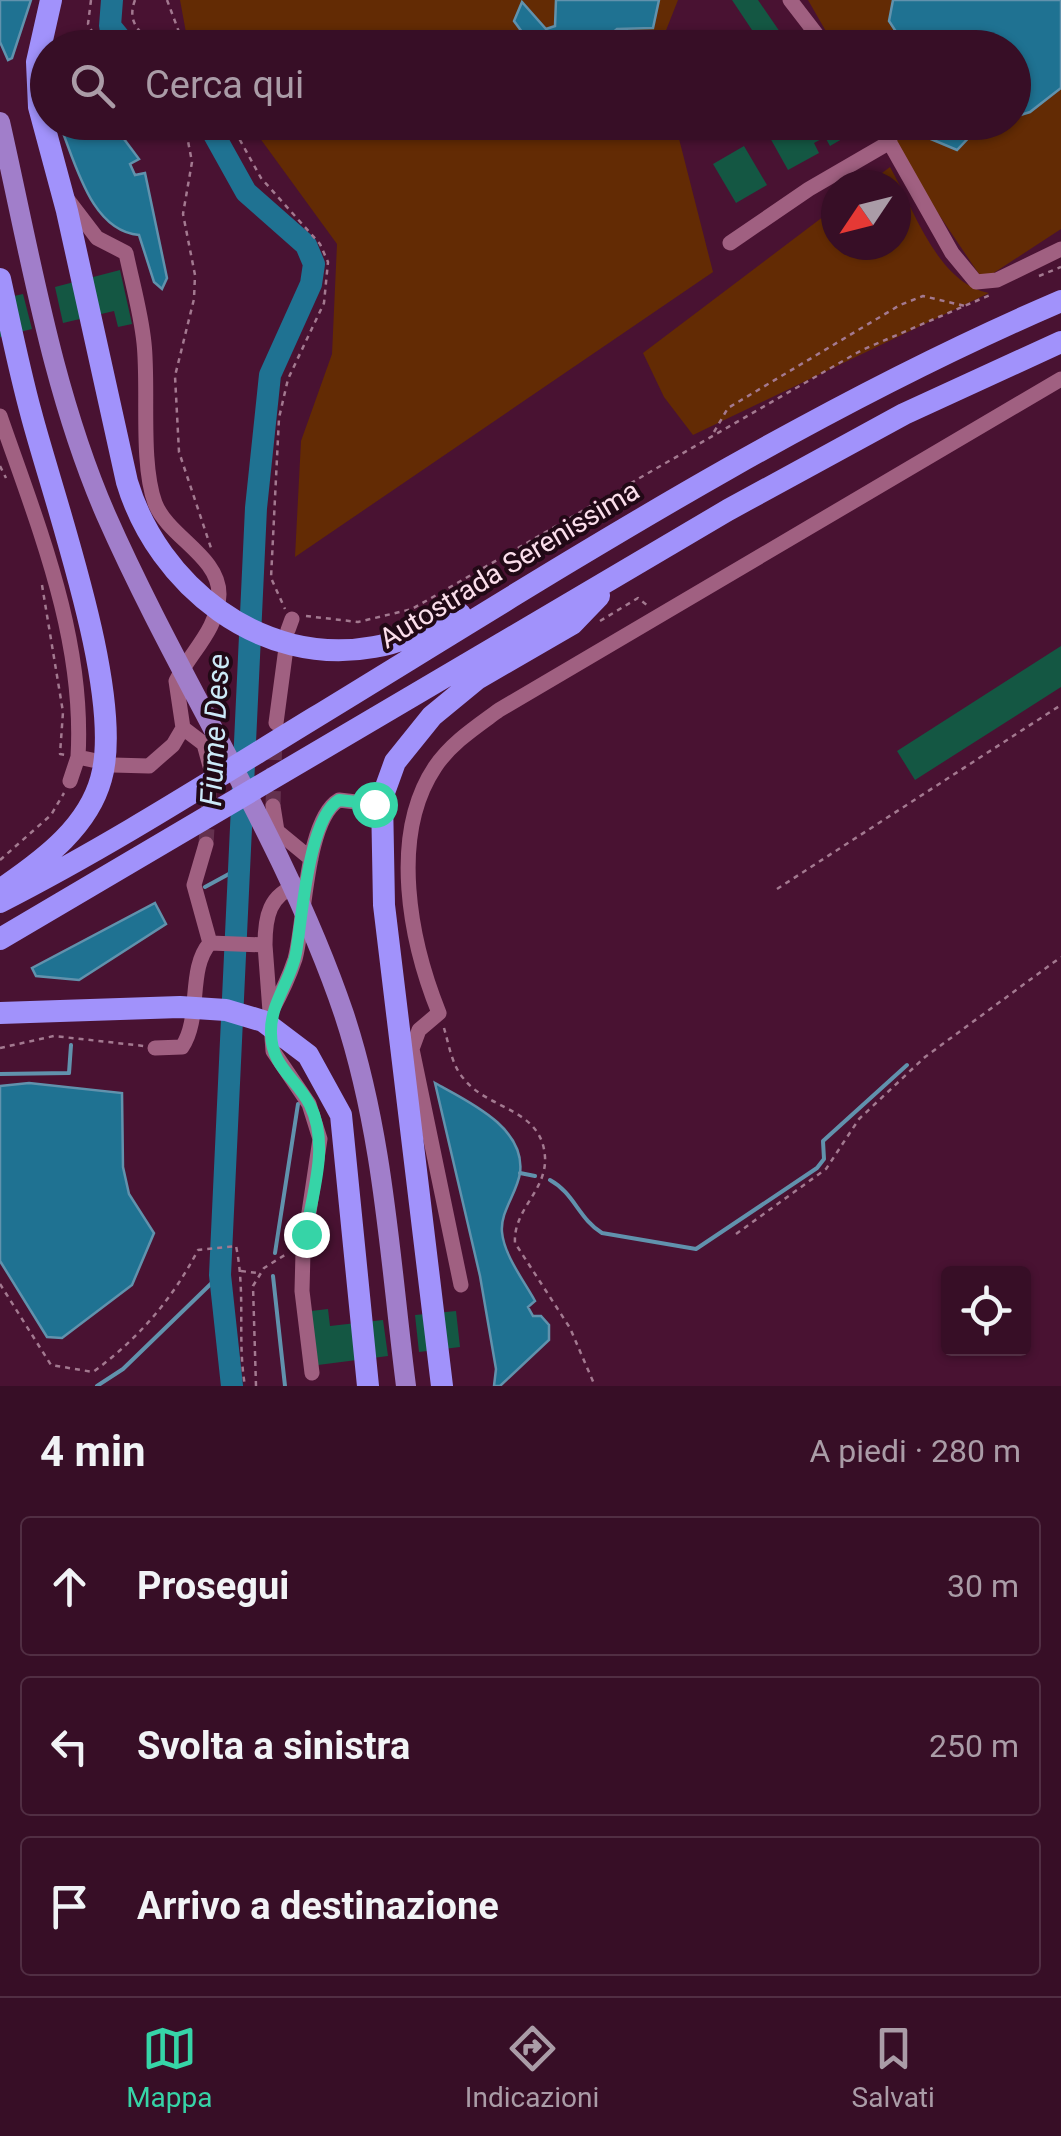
<!DOCTYPE html>
<html lang="it">
<meta charset="utf-8">
<style>
:root{--surface:#370e26;--page:#421c32;--text:#f1f3f6;--muted:#aa9ca7;--line:#512e43;--accent:#36d4a7}
body{margin:0;font-family:Roboto,sans-serif;background:var(--page);color:var(--text)}
.controls{position:absolute;right:30px;bottom:30px;display:grid;overflow:hidden;border-radius:10px;box-shadow:0 2px 8px #0004}
.controls button{width:90px;height:90px;display:grid;place-items:center;padding:0;border:0;border-bottom:2px solid var(--line);background:var(--surface);color:var(--text);font:50px sans-serif}
.compass{position:absolute;left:821px;top:170px;width:90px;height:90px;border-radius:50%;background:var(--surface);box-shadow:0 2px 8px #0004;rotate:235deg}
.stop{position:absolute;width:30px;height:30px;margin:-22px;border:8px solid #36d4a7;border-radius:50%;background:#fff}
.stop.end{background:#36d4a7;border-color:#fff;box-shadow:0 2px 10px #0008}
.list{margin:0;padding:0;list-style:none}
h2{display:flex;justify-content:space-between;align-items:center;height:130px;margin:0;padding:0 40px;font-size:42px}
h2 small{font-size:32px;font-weight:400;color:var(--muted)}
.list li{display:grid;grid-template-columns:65px 1fr auto;gap:30px;align-items:center;box-sizing:border-box;height:140px;margin:0 20px 20px;padding:0 20px;border:2px solid var(--line);border-radius:10px}
.list b{display:block;font-size:38px;white-space:nowrap}
.list em{font-size:32px;font-style:normal;color:var(--muted)}
.icon{flex:none;width:55px;height:55px;fill:none;stroke:currentColor;stroke-width:2;stroke-linecap:round;stroke-linejoin:round}
.map{position:relative;flex:none;width:1061px;height:1386px;overflow:hidden}
.search{position:absolute;background:var(--surface);box-shadow:0 2px 8px #0004;left:30px;right:30px;top:30px;height:110px;display:flex;align-items:center;gap:25px;box-sizing:border-box;padding:0 35px;border-radius:55px;color:var(--muted);font-size:38px}
.sheet{height:610px;background:var(--surface)}
nav{display:flex;justify-content:space-around;align-items:center;box-sizing:border-box;height:140px;border-top:2px solid var(--line);background:var(--surface);font-size:28px;color:var(--muted)}
nav a{display:grid;justify-items:center;gap:5px}
nav .on{color:var(--accent)}
.map>svg:first-child{display:block}
</style>
<div class="map">
<svg width="1061" height="1386" viewBox="0 0 1061 1386">
<rect width="100%" height="100%" fill="#491232"/>
<path fill="#632b04" d="M180 0H678L659 48 194 47 187 38Z
M808 0H1061V229L983 280 877 123 1014 122V48L835 47Z
M249 123H675L713 272 295 557 301 441 332 354 337 244Z
M890 167C914 209 937 283 989 293L693 435 664 397 643 353 836 207V245H896V185H866Z"/>
<path fill="#1f7292" stroke="#6192ad" stroke-width="2.5" d="M0 0H31L12 58 8 60 0 42Z
M556 0H659L653 28 617 29 596 47H533L514 21 522 2 546 29 555 26Z
M893 0H1061V88L1030 112 1014 117V48L906 47 889 21Z
M59 123H112L139 159 130 164 135 175 145 173 167 278 162 289 154 282 139 235C90 231 75 160 59 123Z
M921 123V122L995 123 978 128 957 150 926 137Z
M155 903 166 924 79 980 36 976 32 968Z
M29 1083 122 1093 123 1167 129 1194 154 1233 132 1285 62 1338 47 1337 0 1261V1086Z
M435 1083C467 1101 526 1127 520 1173 517 1193 500 1212 502 1232 504 1255 524 1281 535 1301L528 1307 533 1316H541L549 1325V1340L500 1386H494L496 1369 480 1276Z"/>
<g fill="none" stroke-linecap="round" stroke-linejoin="round">
<path stroke="#6192ad" stroke-width="4" d="M205 887 238 869
M0 1074 69 1073 71 1045
M520 1173 535 1176
M550 1180C574 1193 579 1219 602 1233L696 1249 817 1168 824 1159 823 1141 907 1065
M275 1253 298 1104
M273 1276 285 1386
M97 1386 123 1369 220 1275"/>
<path stroke="#1f7292" stroke-width="22" d="M112 0 110 26 128 48
M207 122 246 192 306 245 314 264 311 284 270 375 256 508 220 1275 232 1386"/>
</g>
<path fill="#145743" d="M732 0H758L791 48H764Z
M793 122H856L859 129 830 146 825 137 814 143 819 153 788 170 769 136Z
M744 146 767 185 736 203 713 164Z
M120 270 132 324 118 327 114 311 63 323 55 287Z
M23 294 32 329 0 337V299Z
M1061 646V687L915 780 897 751Z
M328 1309 330 1326 383 1320 388 1356 318 1365 311 1311Z
M456 1311 460 1347 419 1352 415 1315Z"/>
<g fill="none" stroke-linecap="round" stroke-linejoin="round">
<path stroke="#64314e" stroke-width="15" stroke-dasharray="15 8" stroke-linecap="butt" d="M273 806 275 735
M206 844 210 780"/>
<path stroke="#a37990" stroke-width="2.5" stroke-dasharray="5 5" stroke-linecap="butt" d="M91 0 88 24 101 48
M135 0C126 24 141 33 158 48
M167 0 185 48
M179 122 186 134
M206 122 187 136 192 162 183 214 195 275 194 299 175 376 179 452 211 548
M230 122 261 178 320 244 328 262 324 303 288 379 279 418 271 578 285 609
M1039 276 1061 267
M714 432 728 408 900 305 923 296 965 306
M0 466 6 478
M42 585 63 712 60 754 66 755
M306 616 358 622 412 609 862 350 990 295
M600 621 638 598 648 606
M0 860 51 815 64 793
M777 889 1061 705
M444 1028C449 1045 452 1066 464 1079 488 1110 542 1108 545 1157 547 1191 513 1209 515 1243L570 1328 595 1386
M0 1048 54 1036 144 1046
M736 1234 826 1169 859 1119 925 1057 1061 957
M241 1271 257 1273
M0 1284 51 1365 93 1372C138 1339 172 1300 198 1250L236 1246C246 1293 237 1340 245 1386
M256 1386 253 1286 264 1268 288 1253"/>
<path stroke="#a06081" stroke-width="15" d="M790 0 827 48
M878 122 952 253 976 282 997 280 1061 249
M68 200 97 238 126 253C132 282 141 313 144 343 149 388 140 462 155 503 168 537 219 556 219 594 218 630 191 651 176 681L183 728
M730 243 809 189 890 142
M0 416C38 526 85 638 78 757
M288 630 292 619
M276 723 286 648
M113 765 149 766 173 745 183 728 204 744 210 766
M70 781 78 757 92 760
M273 806 277 831 311 859
M210 943 265 945C265 917 269 894 299 885
M265 945 273 1051 309 1104 320 1139 303 1252 302 1291 312 1373
M272 1010C281 994 289 977 295 959 305 924 305 820 339 800L373 804
M155 1048 182 1047C202 1017 187 969 210 943L194 885 206 844
M461 1285 412 1049 419 1030 439 1013C410 941 389 836 435 767 451 743 476 727 499 710L1061 379"/>
<path stroke="#a17eca" stroke-width="20" d="M0 122C30 254 52 391 106 515 180 683 285 840 344 1014 384 1135 390 1261 406 1386"/>
<path stroke="#a192fb" stroke-width="22" d="M51 0 37 62 39 107 67 211 127 482C158 585 261 668 374 647 404 642 432 627 460 614
M0 279C10 324 19 369 31 413 54 501 125 696 101 779 88 826 46 858 7 885
M0 902C108 847 211 781 314 718 558 569 798 414 1061 301
M0 939 728 510 904 414 1061 342
M0 1013 180 1007 226 1010 263 1021 308 1055 341 1115 368 1386
M442 1386 384 905 382 798 395 762 432 716 477 679 572 624 599 596"/>
</g>
<g fill="none" stroke-linecap="round" stroke-linejoin="round">
<path stroke="#36d4a7" stroke-width="12" d="M306 1234C312 1192 330 1146 310 1105 296 1078 271 1066 271 1033 270 1003 291 981 296 953 302 920 308 818 339 800L374 804"/>
</g>
<g text-anchor="middle" stroke-width="8" stroke-linejoin="round" paint-order="stroke">
<g font-size="28" fill="#fbdeeb" stroke="#210916">
<text transform="translate(509 564) rotate(-31)" y="10">Autostrada Serenissima</text>
</g>
<g font-size="30" font-style="italic" fill="#cceaf8" stroke="#210916">
<text transform="translate(215 730) rotate(-87)" y="10">Fiume Dese</text>
</g>
</g>
</svg>
<div class="controls">
<button><svg class="icon" aria-label="locate" viewBox="0 0 24 24"><circle cx="12" cy="12" r="6"/><path d="M12 2v4M12 18v4M2 12h4M18 12h4"/></svg></button>
</div>
<svg class="compass" viewBox="-18 -18 36 36"><path d="M0-13l5 13h-10z" fill="#e53935"/><path d="M0 13l5-13h-10z" fill="#aa9ca7"/></svg>
<div class="stop" style="left:374px;top:804px"></div>
<div class="stop end" style="left:306px;top:1234px"></div>
<div class="search"><svg class="icon" aria-label="search" viewBox="0 0 24 24"><circle cx="10" cy="10" r="6"/><path d="M15 15l6 6"/></svg>Cerca qui</div>
</div>
<section class="sheet">
<h2>4 min<small>A piedi · 280 m</small></h2>
<ul class="list">
<li><svg class="icon" aria-label="ahead" viewBox="0 0 24 24"><path d="M12 20V5M6 11l6-6 6 6"/></svg><div><b>Prosegui</b></div><em>30 m</em></li>
<li><svg class="icon" aria-label="left" viewBox="0 0 24 24"><path d="M17 20v-9H6M10 6l-5 5 5 5"/></svg><div><b>Svolta a sinistra</b></div><em>250 m</em></li>
<li><svg class="icon" aria-label="arrive" viewBox="0 0 24 24"><path d="M6 21V4h12l-3 4 3 4H6"/></svg><div><b>Arrivo a destinazione</b></div></li>
</ul>
</section>
<nav>
<a class="on"><svg class="icon" aria-label="map" viewBox="0 0 24 24"><path d="M3 6l6-2 6 2 6-2v14l-6 2-6-2-6 2zM9 4v14M15 6v14"/></svg>Mappa</a>
<a><svg class="icon" aria-label="directions" viewBox="0 0 24 24"><path d="M12 3l9 9-9 9-9-9zM9 14v-3h6M13 9l2 2-2 2"/></svg>Indicazioni</a>
<a><svg class="icon" aria-label="saved" viewBox="0 0 24 24"><path d="M7 4h10v16l-5-4-5 4z"/></svg>Salvati</a>
</nav>
